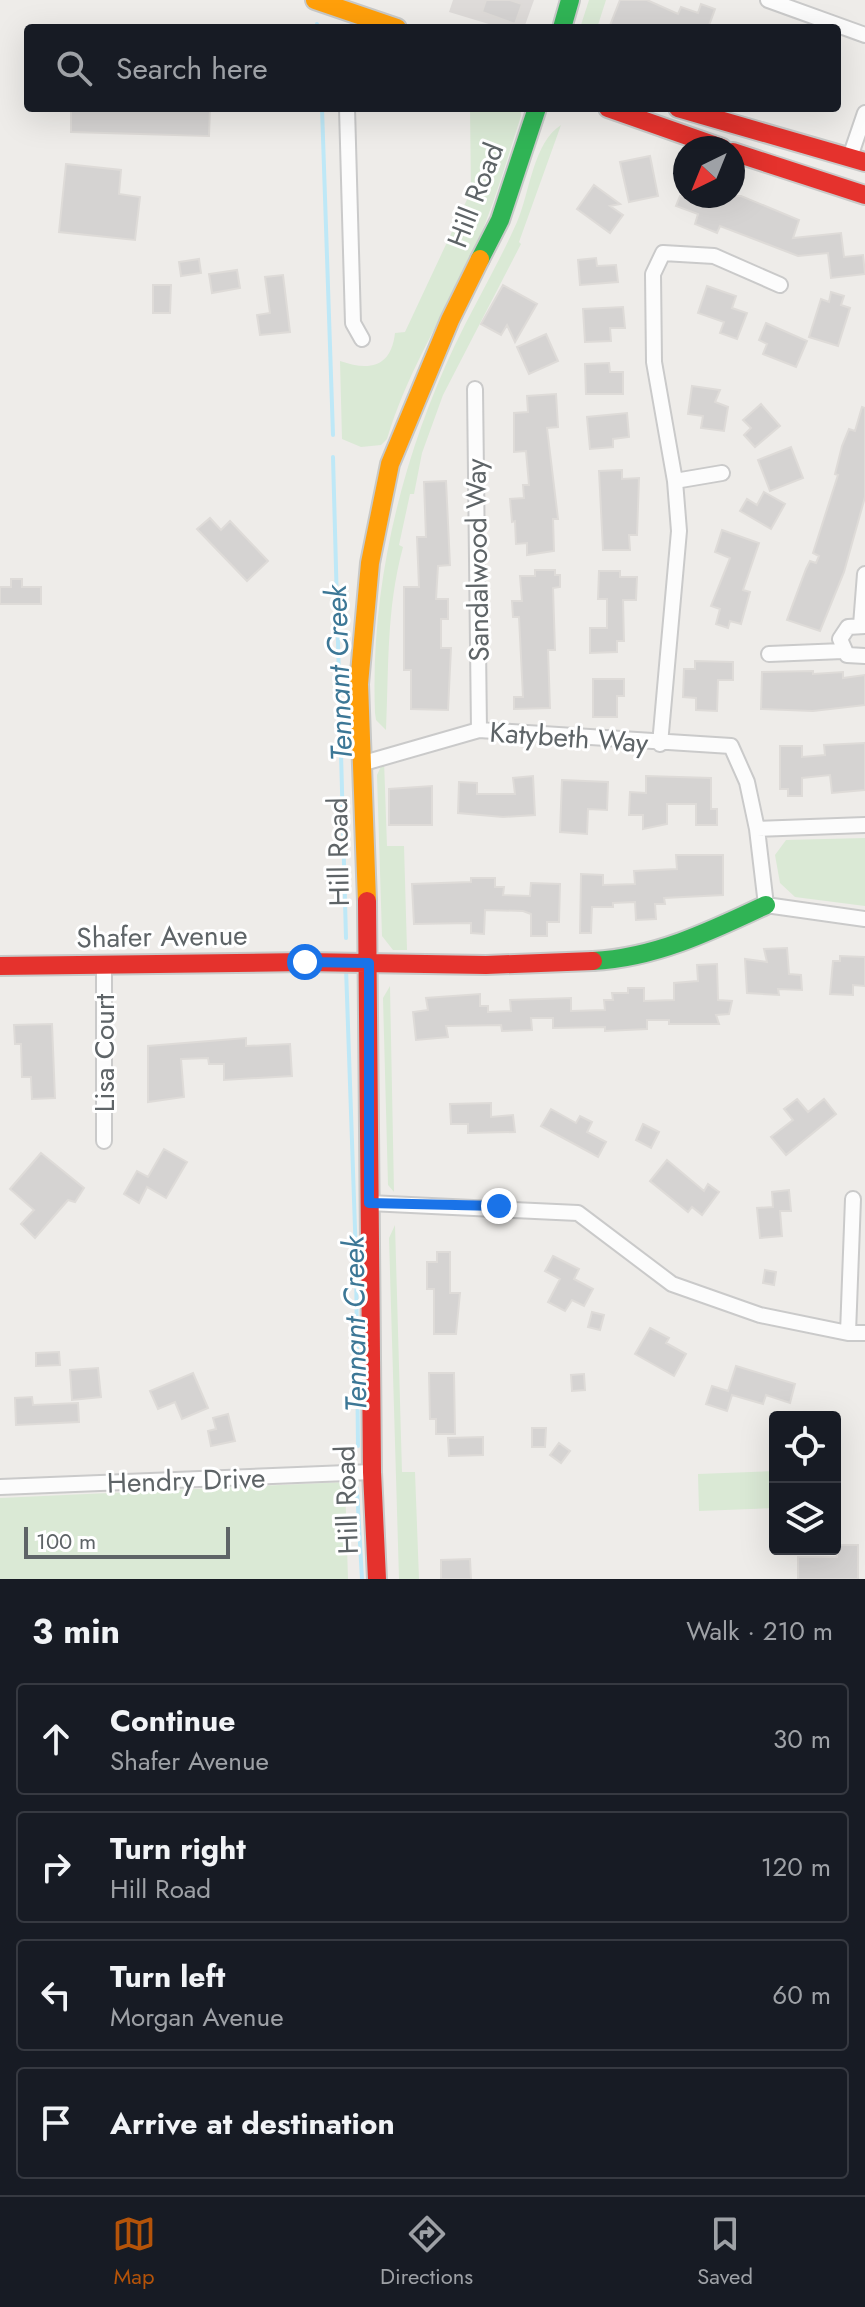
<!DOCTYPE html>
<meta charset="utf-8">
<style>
:root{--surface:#171b24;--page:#20242c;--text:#f1f3f6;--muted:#9ea1a6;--line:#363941;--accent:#b45309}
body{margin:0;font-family:Jost,sans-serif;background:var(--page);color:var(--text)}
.controls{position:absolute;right:24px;bottom:24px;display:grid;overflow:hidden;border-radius:8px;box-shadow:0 8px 32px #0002}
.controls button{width:72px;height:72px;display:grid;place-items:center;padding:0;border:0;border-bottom:2px solid var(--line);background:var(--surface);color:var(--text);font:40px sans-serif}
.compass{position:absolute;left:673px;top:136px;width:72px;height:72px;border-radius:50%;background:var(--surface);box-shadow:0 8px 32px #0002;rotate:223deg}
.scale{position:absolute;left:24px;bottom:20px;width:206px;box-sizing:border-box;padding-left:8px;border:4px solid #5e6467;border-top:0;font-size:22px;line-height:28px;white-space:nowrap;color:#5e6467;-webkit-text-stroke:6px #fff;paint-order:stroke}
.stop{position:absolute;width:24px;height:24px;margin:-18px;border:6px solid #1a73e8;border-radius:50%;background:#fff}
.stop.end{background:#1a73e8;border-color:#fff;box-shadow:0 2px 8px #0008}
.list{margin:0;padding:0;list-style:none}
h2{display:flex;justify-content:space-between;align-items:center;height:104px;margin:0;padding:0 32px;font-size:34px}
h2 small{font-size:26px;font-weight:400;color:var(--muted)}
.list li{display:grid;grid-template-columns:52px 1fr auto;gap:24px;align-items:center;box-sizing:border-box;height:112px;margin:0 16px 16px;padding:0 16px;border:2px solid var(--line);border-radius:8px}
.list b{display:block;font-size:30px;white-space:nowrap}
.list p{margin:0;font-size:26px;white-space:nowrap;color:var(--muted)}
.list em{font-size:26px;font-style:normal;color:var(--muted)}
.icon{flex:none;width:44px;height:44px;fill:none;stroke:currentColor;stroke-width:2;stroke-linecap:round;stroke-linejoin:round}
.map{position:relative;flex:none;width:865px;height:1579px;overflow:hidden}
.search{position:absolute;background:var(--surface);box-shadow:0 8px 32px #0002;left:24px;right:24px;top:24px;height:88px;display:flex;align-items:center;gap:20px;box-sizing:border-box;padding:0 28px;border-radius:8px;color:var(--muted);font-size:30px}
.sheet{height:616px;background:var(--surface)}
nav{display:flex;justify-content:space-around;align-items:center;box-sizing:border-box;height:112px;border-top:2px solid var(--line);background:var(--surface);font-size:22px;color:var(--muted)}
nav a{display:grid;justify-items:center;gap:4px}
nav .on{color:var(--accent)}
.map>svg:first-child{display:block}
</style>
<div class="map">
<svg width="865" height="1579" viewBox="0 0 865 1579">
<rect width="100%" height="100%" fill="#eeece9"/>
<path fill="#dedbd9" d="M453 0H534L524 28H502L449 12Z"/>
<path fill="#dae9d5" d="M589 0H606L597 28H580Z
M470 108H521V116C504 169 489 222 464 272 436 327 405 379 387 439L381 445 361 447 342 439 340 361C369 371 391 368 395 333L405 332 471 191Z
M561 125 519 242 521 244 443 395 422 453 414 494H410L399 545 403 547C386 610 389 668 386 730L376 720 375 713C370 588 401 460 454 347 474 305 498 265 517 222 530 192 533 143 561 125Z
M384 760 387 846H404L407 950H393L382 936 377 775Z
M865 838V906L795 897 780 883 775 855 786 840Z
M390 986 394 1192 388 1185 383 998Z
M395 1225 402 1472H415L419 1579H399L389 1238Z
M775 1471V1508L699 1511 698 1474Z
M345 1482 348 1579H0V1498Z"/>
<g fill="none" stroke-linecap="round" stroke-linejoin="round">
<path stroke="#bee8f7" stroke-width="4" d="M317 24 318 28
M322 108 333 435
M333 457 346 938
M346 968 356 1257 358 1446
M357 1489 362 1579"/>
</g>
<path fill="#d5d3d2" stroke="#dedbd8" stroke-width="2" d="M486 0H510L522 4 515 24 482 12Z
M620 0H647L678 14 681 7 698 13 701 4 715 9 708 28H609Z
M71 108H210L209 136 71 132Z
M650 156 658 196 629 202 620 162Z
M66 164 121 170 119 194 140 197 135 240 59 232Z
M594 185 620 204 610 206 623 215 610 233 577 209Z
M680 196H741L799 220 793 238 841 233 844 257 863 255 865 274 831 278 828 253 798 256 720 226 717 233 695 224 698 214 676 206Z
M596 258 597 266 616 265 618 282 580 285 578 260Z
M199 259 201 273 181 276 179 262Z
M237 270 240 288 212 293 209 274Z
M283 275 290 332 260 335 257 315 270 313 265 277Z
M153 285H171L170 313H153Z
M503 285 537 304 515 342 507 325 501 335 481 324Z
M707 286 736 296 732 308 747 313 737 339 720 333 724 322 698 313Z
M831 292 844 296 841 305 850 308 838 346 809 337 821 299 829 302Z
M623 307 625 328H610L611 341 585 342 583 309Z
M766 323 807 341 796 367 763 354 767 344 759 340Z
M546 334 558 361 529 374 517 347Z
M609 363 610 372H623V394H586L585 364Z
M692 386 720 390 715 402 728 407 724 431 701 428 703 416 688 414Z
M556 394 558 427 547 428 558 519H553L554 551 527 555V543L516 544 515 521 512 522 510 499 524 498 523 485H529L526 451 514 452V413L528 412 527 396Z
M761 404 780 426 755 447 744 435 751 428 743 420Z
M862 407 865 408V497L844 572 820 631 787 620 806 569 810 561 816 563 819 556 813 553 838 475 835 474 842 446 849 429 855 431Z
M627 413 629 437 613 439V447L590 449 587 417Z
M791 447 803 478 770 491 758 460Z
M622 470V479L639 478 637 535H629L630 550H603L599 471Z
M446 481 450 565 438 566 436 599H448V619H441V648H451L448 710 411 709V670H404V587H419L417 537H426L424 482Z
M764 492 785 504 771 529 740 511 747 499 757 505Z
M210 518 221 530 230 521 268 561 247 581 197 529Z
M722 530 759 543 743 590 750 592 741 624 730 621 728 628 716 624 720 609 711 606 730 558 715 552Z
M535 570H555V575H560V587L553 588 555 650H548L550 708 514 709V697H523L519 617H513L512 601H522L520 576H535Z
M599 571H620V577H637L636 600H623L624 641H617V652L590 653V628H607V599H598Z
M11 579H22V587H41V604H0V587H11Z
M695 661 733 662V680H718L717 711 696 710V698L683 697 684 669H695Z
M813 671V674L843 672V678L865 675V705L813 711 761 709 762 672Z
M593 679H624V696H617V717H593Z
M865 743V790L832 793 830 775 802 778V796H788V789H780V746H802V757L825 755 824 745Z
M533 776 535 815 503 817 458 813 459 782 477 783V794H515L513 778Z
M646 776 711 778V809H717V825H696V804H667V824L643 829V815H629L630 792 646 793Z
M562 780 608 782 607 810 588 809 587 834 560 832Z
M432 786V825H389V789Z
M676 855H723V895L664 898 665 904H655L656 919 636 920 635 902 613 903V907H592L591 933H580L581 874 603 875V885L635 884 634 871 677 869Z
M471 878H495V887H504L503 895 530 896 531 883 560 884 559 922H547V936H531V914L523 911 485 910 484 934 471 933V923L414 924 412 884 471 882Z
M787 948 789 974 801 975 802 990 778 989 779 995 747 993 745 959 767 962 764 949Z
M840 956 865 957V986L853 985V995L830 994 833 961H840Z
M717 964 718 1000 732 1001 729 1014 716 1015 719 1024H669V1020H647V1029L605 1031V1027L553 1028V1018H531L532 1030 502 1031 501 1025 446 1026 448 1037 416 1040 413 1012 428 1010 426 998 480 994V1006H488V1012L511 1011 510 1000 571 998V1011L605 1010 604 1000H613L612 993H628V988H644V1001L674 1000V983L698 981 697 965Z
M52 1024 55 1098 32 1099 31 1077H22L21 1044H15L14 1025Z
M246 1038V1046L290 1044 292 1076 224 1080V1064H209L208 1058 181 1059 184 1097 148 1102V1046Z
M797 1099 808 1112 824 1099 836 1114 786 1155 771 1137 793 1120 784 1109Z
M491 1103V1117L513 1115 515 1132 468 1133V1124H451L450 1104Z
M551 1109 576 1123 580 1116 592 1122 587 1132 606 1142 598 1157 541 1126Z
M643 1124 659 1132 651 1148 636 1140Z
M164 1149 187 1162 166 1198 147 1187 139 1203 124 1194 137 1171 148 1177Z
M41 1153 84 1188 75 1202 68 1200 35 1238 21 1224 34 1210 10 1189Z
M667 1160 704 1191 708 1184 719 1192 702 1215 692 1207 688 1212 650 1181Z
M789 1190 791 1211H780L782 1236 760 1238 757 1208 773 1207 772 1192Z
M437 1252H450V1293H460L456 1334H434V1289H427V1262H437Z
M553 1256 579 1269 574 1279 593 1289 584 1306 572 1300 565 1311 548 1302 560 1279 545 1271Z
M765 1270 776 1272 774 1285 763 1283Z
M592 1312 604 1315 600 1330 588 1327Z
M650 1328 669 1338 666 1343 686 1354 674 1376 635 1354Z
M59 1352 60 1365 36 1366V1353Z
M736 1366 795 1384 790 1403 766 1395 763 1404 732 1395 727 1411 706 1404 712 1386 728 1391Z
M98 1368 101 1397 72 1400 70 1370Z
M193 1373 208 1408 182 1419 175 1402 158 1409 150 1391Z
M429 1373H454L455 1434H436V1419H430Z
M584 1374 585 1390 572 1391 571 1375Z
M32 1397 33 1405 78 1403 79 1422 16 1425 15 1398Z
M228 1414 235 1441 211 1446 208 1431 216 1429 213 1418Z
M532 1428H546L545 1447H532Z
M483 1437V1455L449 1456 448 1438Z
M559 1443 570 1451 561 1463 550 1455Z
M837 1545H858V1579H798V1557H837Z
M470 1559 471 1579H441V1560Z"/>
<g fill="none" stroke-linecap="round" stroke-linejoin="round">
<defs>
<path id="street" d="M768 0 865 35
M347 108 353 323 362 339
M850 157 865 113
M475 389 479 730
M675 481 722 473
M861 625 865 574
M865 626 848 627 840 639 847 655 865 656
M769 654 843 651
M660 744 679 531 675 481 654 362 653 274 663 253 714 256 780 285
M364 763 479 730 731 746 747 782 757 829 865 825
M757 829 766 905 865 919
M104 1141V965
M369 1203 578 1213 672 1284 760 1315 848 1333H865
M848 1333 853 1199
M0 1487 372 1472"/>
<path id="fast" d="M562 28 570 0
M480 259 500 220 537 108
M593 961C655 958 711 931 766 905"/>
<path id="slow" d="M315 0 397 28
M367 901 359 684 370 563 390 464 450 320 480 259"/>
<path id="jam" d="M608 108 722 148
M678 108 865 162
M733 152 865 195
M367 901 372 1472 377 1579
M0 966 305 962 486 965 593 961"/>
</defs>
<use href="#street" stroke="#cacaca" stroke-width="18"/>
<use href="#fast" stroke="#c8c9c8" stroke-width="22"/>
<use href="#slow" stroke="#c8c9c8" stroke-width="22"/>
<use href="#jam" stroke="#c8c9c8" stroke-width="22"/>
<use href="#street" stroke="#fcfcfc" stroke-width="14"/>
<use href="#fast" stroke="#30b455" stroke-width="18"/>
<use href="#slow" stroke="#ff9f0a" stroke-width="18"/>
<use href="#jam" stroke="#e5322d" stroke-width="18"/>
</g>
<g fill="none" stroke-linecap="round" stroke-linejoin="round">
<path stroke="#1a73e8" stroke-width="10" d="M305 962 369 963V1203L499 1206"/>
</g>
<g text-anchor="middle" stroke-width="6" stroke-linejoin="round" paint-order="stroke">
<g font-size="28" fill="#5e6467" stroke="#fff">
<text transform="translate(475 195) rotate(-69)" y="10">Hill Road</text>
<text transform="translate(477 560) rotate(-91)" y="10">Sandalwood Way</text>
<text transform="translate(569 737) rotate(4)" y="10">Katybeth Way</text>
<text transform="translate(338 852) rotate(-91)" y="10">Hill Road</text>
<text transform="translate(162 936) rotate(-1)" y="10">Shafer Avenue</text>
<text transform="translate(104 1053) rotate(-90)" y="10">Lisa Court</text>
<text transform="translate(186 1480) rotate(-2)" y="10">Hendry Drive</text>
<text transform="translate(346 1500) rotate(-92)" y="10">Hill Road</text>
</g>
<g font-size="30" font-style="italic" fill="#3c7796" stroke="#fff">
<text transform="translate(339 673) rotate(-92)" y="10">Tennant Creek</text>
<text transform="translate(355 1324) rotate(-91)" y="10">Tennant Creek</text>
</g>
</g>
</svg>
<div class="controls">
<button><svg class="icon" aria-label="locate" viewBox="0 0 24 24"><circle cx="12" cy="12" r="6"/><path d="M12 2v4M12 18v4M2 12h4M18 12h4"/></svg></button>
<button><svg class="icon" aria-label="layers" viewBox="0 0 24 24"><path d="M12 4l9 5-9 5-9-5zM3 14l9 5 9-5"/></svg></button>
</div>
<svg class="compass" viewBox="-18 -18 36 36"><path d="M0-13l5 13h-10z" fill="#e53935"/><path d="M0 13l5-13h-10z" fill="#9ea1a6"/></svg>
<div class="scale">100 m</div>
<div class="stop" style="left:305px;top:962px"></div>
<div class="stop end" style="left:499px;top:1206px"></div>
<div class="search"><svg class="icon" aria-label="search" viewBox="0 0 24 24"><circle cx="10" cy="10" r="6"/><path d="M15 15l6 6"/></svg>Search here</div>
</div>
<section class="sheet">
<h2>3 min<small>Walk · 210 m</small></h2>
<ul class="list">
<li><svg class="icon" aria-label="ahead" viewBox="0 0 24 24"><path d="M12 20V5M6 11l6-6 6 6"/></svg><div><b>Continue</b><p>Shafer Avenue</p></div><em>30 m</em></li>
<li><svg class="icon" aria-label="right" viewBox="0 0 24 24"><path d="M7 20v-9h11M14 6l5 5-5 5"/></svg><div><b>Turn right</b><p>Hill Road</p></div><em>120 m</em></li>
<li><svg class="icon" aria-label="left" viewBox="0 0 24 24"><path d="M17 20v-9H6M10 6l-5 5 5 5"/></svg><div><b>Turn left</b><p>Morgan Avenue</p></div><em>60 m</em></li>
<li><svg class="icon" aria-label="arrive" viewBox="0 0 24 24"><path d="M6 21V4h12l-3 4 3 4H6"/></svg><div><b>Arrive at destination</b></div></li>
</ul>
</section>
<nav>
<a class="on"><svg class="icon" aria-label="map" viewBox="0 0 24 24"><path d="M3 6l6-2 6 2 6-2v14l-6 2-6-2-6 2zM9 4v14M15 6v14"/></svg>Map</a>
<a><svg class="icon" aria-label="directions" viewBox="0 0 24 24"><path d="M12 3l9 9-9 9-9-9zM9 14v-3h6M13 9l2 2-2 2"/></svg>Directions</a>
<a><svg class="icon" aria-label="saved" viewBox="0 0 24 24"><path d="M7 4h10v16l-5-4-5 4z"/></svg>Saved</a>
</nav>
